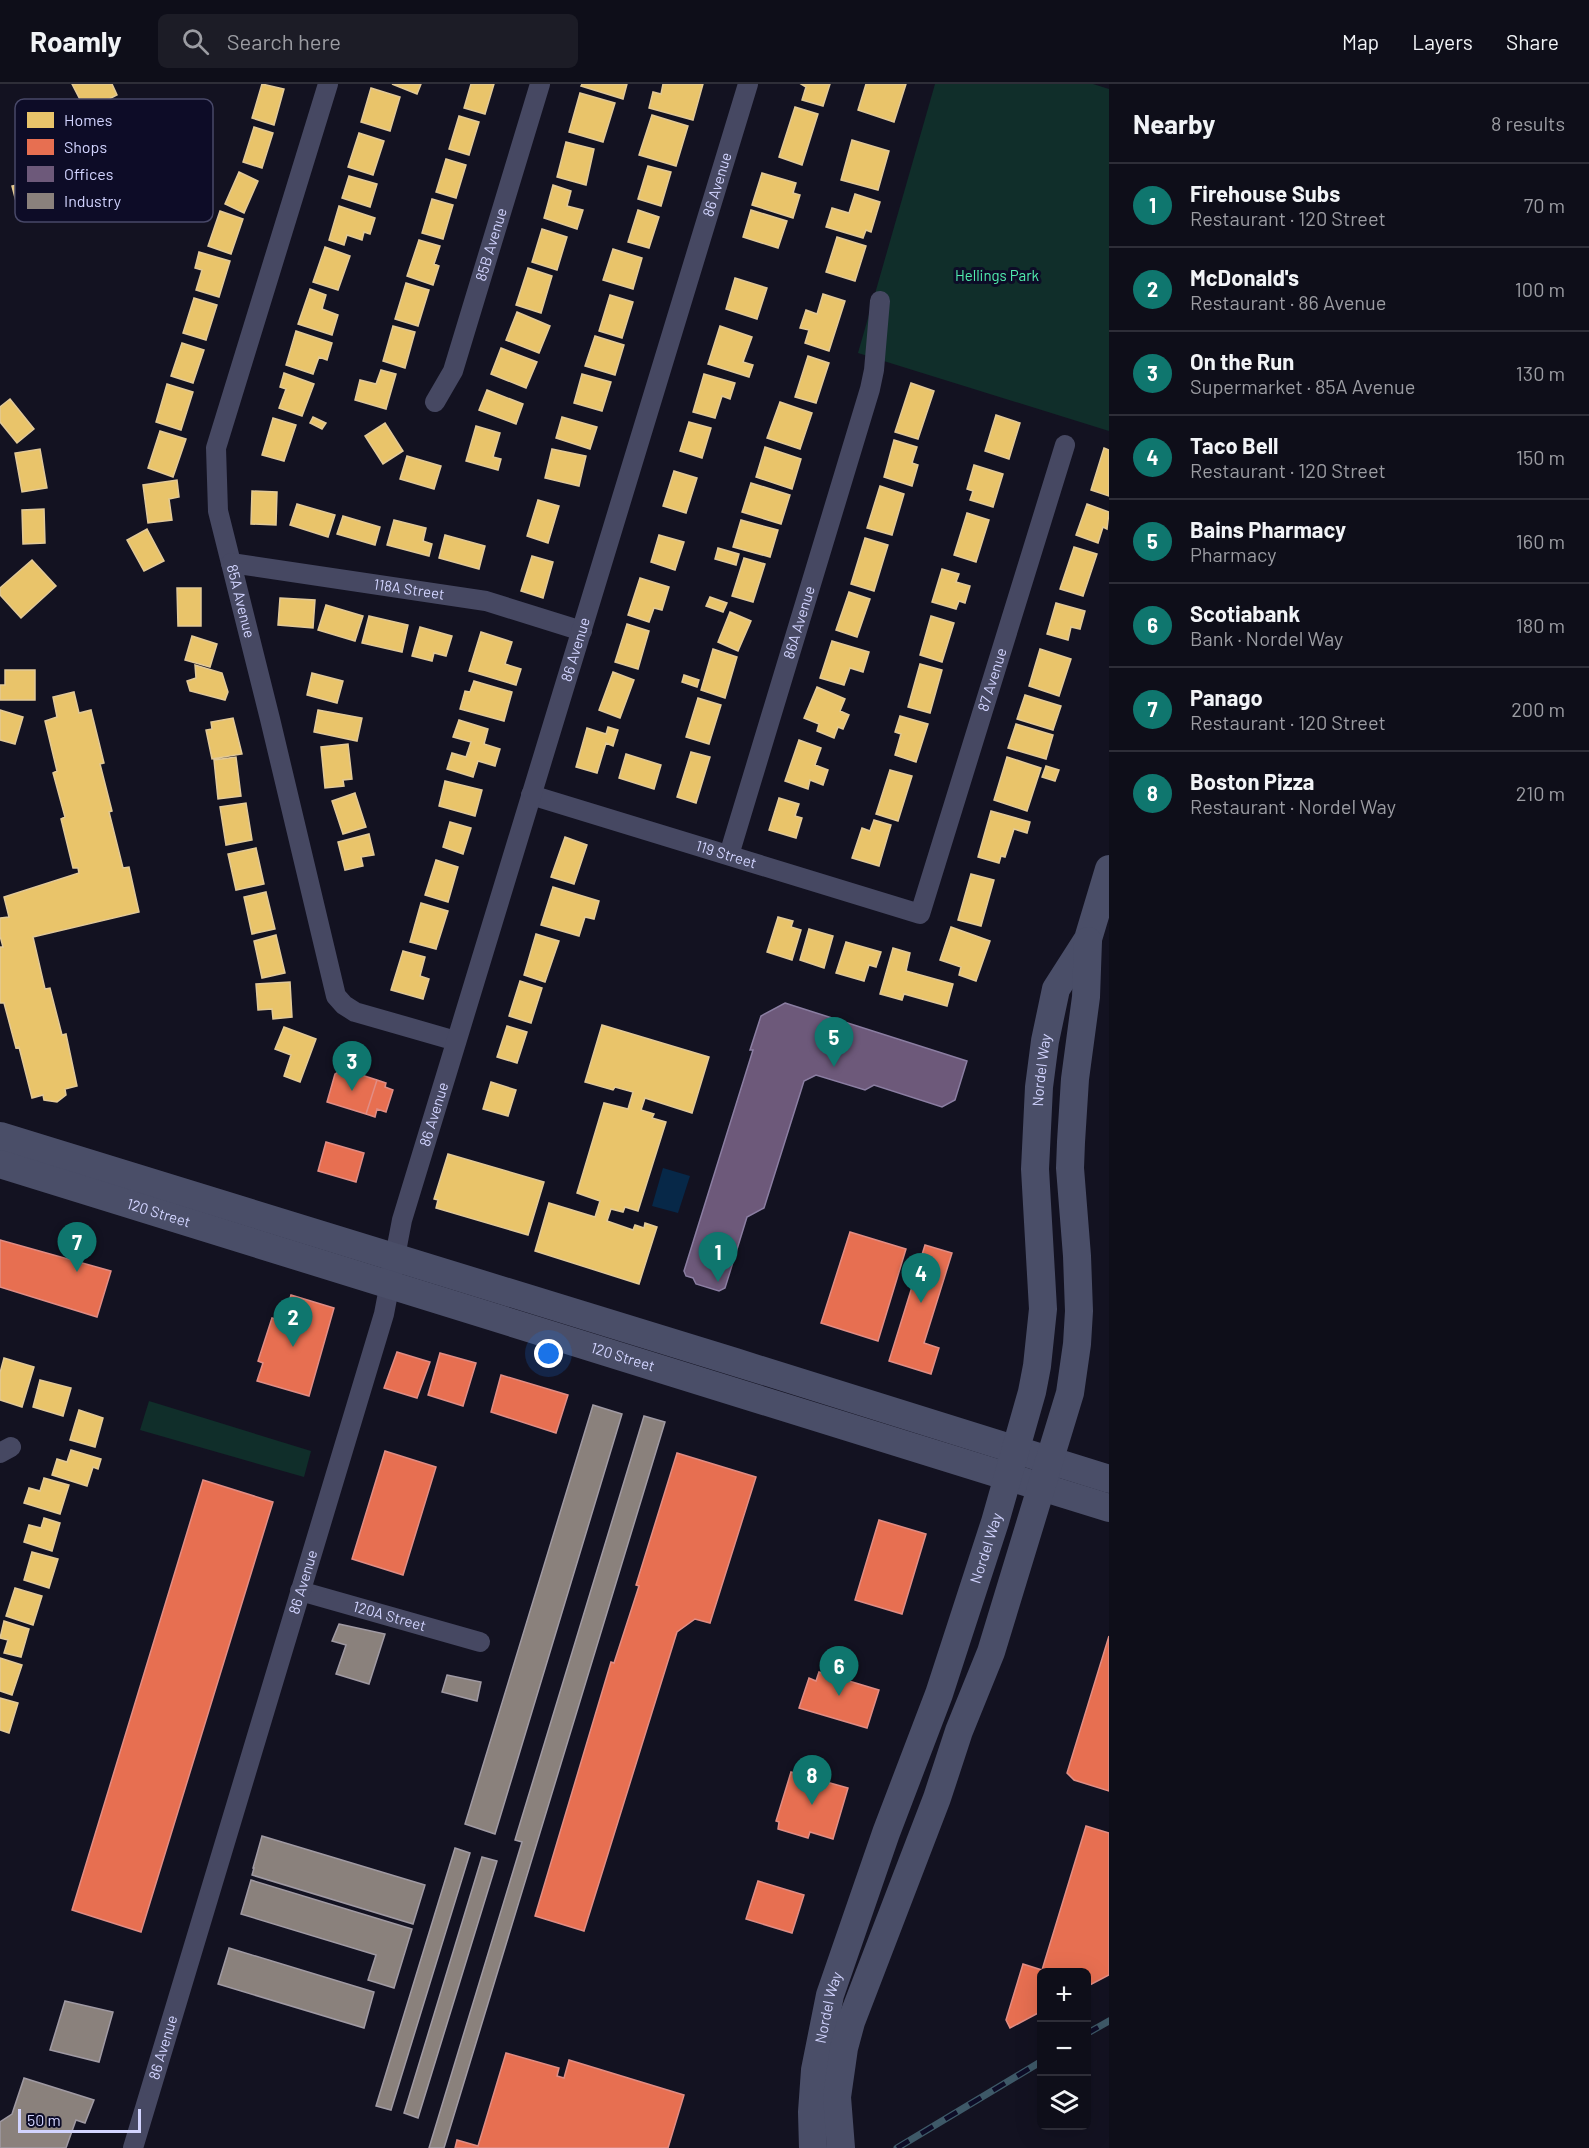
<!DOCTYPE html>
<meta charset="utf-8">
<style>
:root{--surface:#0e0e19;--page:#1c1c26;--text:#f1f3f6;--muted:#9b9ca2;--line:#2e2e38;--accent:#0f766e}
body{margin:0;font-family:Barlow,sans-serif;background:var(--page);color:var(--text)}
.controls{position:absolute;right:18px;bottom:18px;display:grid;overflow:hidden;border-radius:9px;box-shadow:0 6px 24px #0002}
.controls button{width:54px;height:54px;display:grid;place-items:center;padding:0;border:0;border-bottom:2px solid var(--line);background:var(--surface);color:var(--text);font:30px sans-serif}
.scale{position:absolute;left:18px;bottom:15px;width:123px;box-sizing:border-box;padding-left:6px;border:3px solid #d2d4ff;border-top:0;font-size:16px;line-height:21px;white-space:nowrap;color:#d2d4ff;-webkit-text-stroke:4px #0d0c27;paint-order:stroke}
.you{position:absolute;left:549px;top:1270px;width:21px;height:21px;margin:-15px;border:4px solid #fff;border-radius:50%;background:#1a73e8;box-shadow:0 0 0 9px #1a73e833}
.badge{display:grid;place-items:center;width:39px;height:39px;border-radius:50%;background:var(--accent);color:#fff;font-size:20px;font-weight:700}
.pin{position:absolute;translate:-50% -50px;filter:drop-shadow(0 2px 3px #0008)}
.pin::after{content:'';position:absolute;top:32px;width:21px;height:18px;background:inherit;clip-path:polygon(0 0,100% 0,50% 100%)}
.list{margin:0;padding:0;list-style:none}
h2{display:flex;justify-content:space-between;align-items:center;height:78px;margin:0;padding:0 24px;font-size:26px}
h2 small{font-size:20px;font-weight:400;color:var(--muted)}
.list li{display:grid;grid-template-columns:39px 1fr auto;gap:18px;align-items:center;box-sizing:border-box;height:84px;padding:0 24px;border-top:2px solid var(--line)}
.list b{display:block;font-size:22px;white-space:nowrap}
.list p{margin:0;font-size:20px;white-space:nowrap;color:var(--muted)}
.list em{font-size:20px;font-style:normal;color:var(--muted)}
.icon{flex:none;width:33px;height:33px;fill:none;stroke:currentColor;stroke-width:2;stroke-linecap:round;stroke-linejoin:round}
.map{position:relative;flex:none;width:1109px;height:2064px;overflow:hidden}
header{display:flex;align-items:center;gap:36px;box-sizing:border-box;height:84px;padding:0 30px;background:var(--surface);border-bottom:2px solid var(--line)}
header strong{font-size:28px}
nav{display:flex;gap:33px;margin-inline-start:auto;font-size:21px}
.search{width:420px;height:54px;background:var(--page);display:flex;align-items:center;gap:15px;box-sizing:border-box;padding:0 21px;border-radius:9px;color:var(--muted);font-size:22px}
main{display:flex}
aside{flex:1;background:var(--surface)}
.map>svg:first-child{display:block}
</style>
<header>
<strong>Roamly</strong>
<div class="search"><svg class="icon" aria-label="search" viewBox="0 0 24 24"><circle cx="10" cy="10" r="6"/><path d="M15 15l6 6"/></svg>Search here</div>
<nav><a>Map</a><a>Layers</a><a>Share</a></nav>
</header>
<main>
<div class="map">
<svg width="1109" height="2064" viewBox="0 0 1109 2064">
<rect width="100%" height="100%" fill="#131221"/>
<path fill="#102e2a" d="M935 0H1093L1109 5V347L858 269Z
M149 1317 311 1367 304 1393 140 1346Z"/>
<path fill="#072848" d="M663 1084 690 1092 678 1129 652 1122Z"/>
<path fill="#e9c46a" stroke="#e2c997" stroke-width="1.5" d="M72 0H112L117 11 86 27Z
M262 0 284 5 274 41 252 34Z
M392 0H421L417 10Z
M471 0H494L485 30 464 24Z
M582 0H627L623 15 581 2Z
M663 0H703L693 36 649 24 653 8 661 10Z
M801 0H830L823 22 802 16 806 3Z
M866 0H906L894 38 858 26Z
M371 4 400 13 390 47 361 38Z
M580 9 615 19 603 58 569 48Z
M795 23 818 30 802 81 779 73Z
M652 31 688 42 676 82 639 71Z
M459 32 479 38 469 71 449 65Z
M254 43 273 49 262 84 243 78Z
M359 49 384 57 373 91 348 83Z
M852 56 889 67 878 106 841 96Z
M566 58 594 65 586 101 557 93Z
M446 75 466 81 456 114 436 108Z
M648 82 671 88 661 122 638 115Z
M239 88 258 97 244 129 225 120Z
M762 89 796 99 793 109 800 111 793 134 752 121Z
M349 92 377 100 370 123 342 114Z
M49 94 57 128 38 132 35 121 18 125 12 102Z
M553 101 571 107 567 122 583 126 577 145 544 134Z
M855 110 880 118 871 148 866 146 863 154 826 143 832 124 849 129Z
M432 115 453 121 443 155 422 149Z
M339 122 375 134 370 150 364 148 362 156 347 151 344 161 329 156Z
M638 126 659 133 649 164 628 158Z
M751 126 787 137 778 164 743 153Z
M220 127 243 135 231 170 208 162Z
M542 145 567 153 557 186 532 178Z
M837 153 866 162 855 197 826 188Z
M419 156 440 162 434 180 439 182 433 201 407 192Z
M325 163 350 172 338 206 313 198Z
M613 165 642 174 633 205 603 196Z
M199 168 230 177 219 213 196 206 202 186 195 184Z
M528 184 552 192 541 229 516 221Z
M735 194 767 204 757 235 726 225Z
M406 199 429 206 418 242 395 235Z
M310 205 326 211 322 225 338 231 332 251 298 240Z
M823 210 845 217 829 267 805 259 809 246 800 244 806 226 817 230Z
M610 211 633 218 622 254 599 247Z
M194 214 217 221 206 256 183 249Z
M517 228 550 242 539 269 506 256Z
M393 242 415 248 405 284 383 277Z
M720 242 752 253 743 278 753 281 749 293 708 280Z
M296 247 332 259 327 276 319 273 313 290 286 281Z
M595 252 624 261 615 291 585 282Z
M182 259 204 266 193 299 171 292Z
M501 264 537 278 526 304 491 290Z
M808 272 829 279 816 319 795 313Z
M381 286 396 290 386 325 355 316 360 296 376 300Z
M284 289 314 300 302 332 279 324 286 305 280 303Z
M582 290 611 298 602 327 574 319Z
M704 290 735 299 730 315 722 312 715 334 693 328Z
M911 299 934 307 918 355 895 348Z
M167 300 193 308 181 346 156 338Z
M487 306 523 320 516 340 479 326Z
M10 315 34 345 17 359 0 338V323Z
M780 318 812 329 800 365 767 354Z
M996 331 1020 339 1009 375 985 367Z
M313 333 326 339 322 345 310 339Z
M562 333 597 343 590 365 556 354Z
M273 334 296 341 284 377 262 371Z
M689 338 711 344 702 374 680 367Z
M385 339 403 367 383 380 365 352Z
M476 342 500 349 493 373 501 375 498 386 466 377Z
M160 347 186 355 173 393 148 384Z
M894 356 917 363 912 379 918 381 912 402 884 393Z
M765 363 801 375 792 405 756 393Z
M1104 364 1109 366V412L1091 406Z
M40 365 47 404 22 408 15 369Z
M552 365 586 372 579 402 545 394Z
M407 372 441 382 434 405 400 395Z
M974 381 1003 390 993 423 970 416 973 407 967 405Z
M674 387 697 394 686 429 663 422Z
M177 396 179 413 169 415 172 436 148 439 143 401Z
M751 399 790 411 781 440 742 428Z
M880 402 904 410 892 451 867 444Z
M252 407 277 408 276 441 251 440Z
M538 416 559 422 548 459 527 452Z
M297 420 335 431 328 453 290 441Z
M1087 420 1109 428 1107 445 1103 443 1098 459 1076 451Z
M44 425 45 459 23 460 22 426Z
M967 429 989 436 976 478 954 471Z
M343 432 380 443 375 461 337 450Z
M394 436 426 444 423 457 432 460 429 472 387 461Z
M741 436 778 446 770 473 733 463Z
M147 445 164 477 144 487 127 456Z
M445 451 485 462 479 485 439 474Z
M659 451 684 458 675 486 651 478Z
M865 454 888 461 874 507 851 500Z
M1074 463 1097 470 1083 512 1060 505Z
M718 464 739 470 736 481 715 475Z
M532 472 553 478 543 514 521 507Z
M744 474 765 480 753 518 732 512Z
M32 476 56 502 21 534 0 511V504Z
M942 485 959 490 956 498 970 502 965 519 959 517 956 525 932 518Z
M640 494 669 503 662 526 654 524 649 538 628 531Z
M177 504H201V542H178Z
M849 508 870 515 857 553 836 546Z
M710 513 727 519 723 528 706 522Z
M280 514 315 516 313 544 278 541Z
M1056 519 1085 527 1080 545 1071 543 1068 556 1047 550Z
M326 521 363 532 355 557 318 546Z
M730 528 751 537 738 567 718 558Z
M369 532 408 541 402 568 362 559Z
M931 532 954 539 942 578 920 571Z
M627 540 649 547 638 585 615 578Z
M420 543 452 552 446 572 434 569 432 577 412 572Z
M481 548 512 558 505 580 521 585 516 601 469 587Z
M192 552 217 560 210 583 185 576Z
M832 557 869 568 863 588 850 584 844 601 820 594Z
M713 565 737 573 725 614 701 606Z
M1040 565 1071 575 1059 612 1029 602Z
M920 580 942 586 930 629 908 623Z
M195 581 222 589 228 608 225 616 190 607 187 597 196 594Z
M5 586H35V616H0V601H5Z
M613 588 634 596 620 634 599 626Z
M312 589 343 597 337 619 307 611Z
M684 591 699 596 697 603 682 598Z
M474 597 512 608 504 637 460 625 465 607 470 608Z
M817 603 845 615 840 627 849 631 843 645 838 643 834 654 817 647 819 640 804 634Z
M74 608 79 629 91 626 104 679 100 680 112 727 109 728 123 784 129 783 139 828 33 853 45 905 50 904 62 951 66 950 77 1002 65 1005 66 1011 57 1018 44 1016 43 1011 32 1014 19 963 16 964 4 919H0V863H3L0 852V834L9 833 4 813 79 789 78 784H73L61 735 65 733 53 689 57 687 45 637 57 633 53 613Z
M1025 611 1061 622 1053 646 1017 635Z
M698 614 721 621 709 660 686 653Z
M0 626 23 633 15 660 0 656Z
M318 626 362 634 357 657 314 648Z
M900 632 928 640 916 678 895 671 901 650 895 648Z
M233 634 242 670 212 675 206 646 212 645 211 638Z
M459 636 488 645 484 660 500 665 495 682 478 677 473 693 447 685 452 669 466 673 471 658 453 653Z
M1016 640 1053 651 1046 675 1008 664Z
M608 643 618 646 613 662 606 659 597 689 576 683 587 644 606 650Z
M799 656 821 664 815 681 828 686 823 701 810 696 808 705 785 697Z
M348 660 352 695 343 696 344 702 325 704 321 663Z
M691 668 710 673 696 719 677 713Z
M626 670 661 681 654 705 619 694Z
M236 673 241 712 218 715 214 676Z
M1007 673 1041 684 1027 727 994 716Z
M1046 682 1059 686 1055 697 1042 693Z
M890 686 912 692 898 737 876 730Z
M445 697 482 706 475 732 439 722Z
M355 709 366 743 343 750 332 717Z
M779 714 799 720 795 732 802 734 796 754 769 746Z
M246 719 252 756 226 761 220 723Z
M991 727 1030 738 1027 749 1014 745 1005 773 1001 772 999 779 978 773Z
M874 736 891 741 879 782 852 774 862 744 870 747Z
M450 738 471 744 463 770 443 763Z
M369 750 374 771 361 773 363 782 345 786 338 758Z
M565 753 587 761 574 800 551 793Z
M256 764 264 800 236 806 228 770Z
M436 776 458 783 448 818 425 811Z
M971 790 994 796 981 842 958 836Z
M553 803 599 817 594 835 585 833 579 852 541 841Z
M266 808 275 845 252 850 244 813Z
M421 819 448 827 436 865 410 858Z
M778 833 793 837 791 843 801 846 792 876 767 868Z
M951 843 990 857 976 897 959 891 961 883 940 876Z
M809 845 833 852 824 884 800 876Z
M536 850 559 857 545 898 524 891Z
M276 851 285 889 262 894 254 857Z
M846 858 881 868 876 883 869 881 864 897 836 889Z
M893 864 910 869 906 887 953 900 947 922 904 910 902 916 880 910Z
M403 867 425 873 420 892 429 895 423 915 391 906Z
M520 897 542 904 531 939 509 932Z
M290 898 292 933 273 935 272 925 258 926 256 900Z
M602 941 709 973 692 1029 645 1014 641 1026 654 1030 652 1034 666 1038 638 1127 625 1123 623 1128 611 1125 607 1137 633 1146 635 1141 644 1144 645 1139 657 1143 639 1200 535 1167 549 1119 595 1133 600 1117 577 1109 604 1019 628 1025 633 1008 615 1003 613 1006 585 998Z
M507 942 527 948 517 979 497 973Z
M284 943 316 955 300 998 284 992 291 971 275 965Z
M491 998 516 1006 508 1032 483 1025Z
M448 1070 544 1098 528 1151 436 1124 438 1116 434 1115Z
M4 1274 34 1283 22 1323 0 1316V1289Z
M40 1296 71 1304 63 1332 33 1323Z
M79 1326 103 1334 95 1363 70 1356Z
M71 1366 101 1375 98 1385 93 1383 87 1402 52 1391 57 1375 67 1378Z
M44 1394 69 1401 60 1430 24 1419 29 1404 40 1407Z
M44 1434 60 1439 52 1467 24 1458 29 1441 41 1444Z
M32 1468 58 1475 49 1504 24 1496Z
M15 1504 42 1512 33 1541 6 1532Z
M4 1537 29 1545 21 1573 4 1569 8 1556 0 1554Z
M0 1574 22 1581 12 1611 0 1607Z
M0 1614 18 1619 9 1649 0 1646Z"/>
<path fill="#e76f51" stroke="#e18d85" stroke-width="1.5" d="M343 985 377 996 366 1030 327 1018 335 990Z
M377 996 386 999 385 1003 393 1006 386 1028 377 1025 375 1033 366 1030Z
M326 1058 364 1069 356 1098 318 1087Z
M850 1148 906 1165 878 1257 821 1239Z
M0 1156 111 1187 97 1233 0 1203Z
M925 1161 952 1169 924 1259 939 1264 931 1290 889 1277Z
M291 1211 334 1224 309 1312 257 1297 263 1279 258 1277 272 1234 283 1237Z
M397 1268 430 1278 417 1314 384 1304Z
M440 1269 476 1279 463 1322 428 1311Z
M501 1291 568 1311 556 1349 491 1328Z
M385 1367 436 1383 403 1491 352 1475Z
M677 1369 756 1393 710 1539 695 1535 677 1548 584 1847 535 1832 611 1578 614 1579 639 1502 636 1501Z
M203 1396 273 1418 141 1848 72 1826Z
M879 1436 926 1450 902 1530 855 1516Z
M1109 1552V1707L1074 1696 1067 1689Z
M819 1588 879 1606 867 1644 799 1624 809 1594 816 1597Z
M791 1688 848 1704 833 1755 810 1748 808 1754 778 1745 779 1738 776 1737Z
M1086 1742 1109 1749V1891L1086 1903V1888H1042V1927L1010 1944 1006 1936 1023 1880 1042 1886Z
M758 1797 804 1811 792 1849 746 1835Z
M506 1969 559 1984 557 1992 564 1994 569 1976 684 2011 668 2064H455L457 2056 478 2062Z"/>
<path fill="#6d597a" stroke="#8b7ea2" stroke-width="1.5" d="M785 919 967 977 955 1016 942 1023 874 1001 865 1006 816 991 804 997 764 1124 747 1133 725 1204 719 1207 696 1200 693 1194 686 1192 684 1187 753 966H750L761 932Z"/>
<path fill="#8a817c" stroke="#a09aa3" stroke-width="1.5" d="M593 1321 622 1330 495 1750 465 1740Z
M644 1332 665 1338 444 2064H429L522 1758 515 1756Z
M339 1540 385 1550 369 1600 336 1590 346 1561 332 1557Z
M447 1591 481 1598 477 1617 442 1608Z
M262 1752 425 1801 413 1840 252 1791 254 1784H253Z
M455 1764 470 1769 391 2026 376 2022Z
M482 1773 497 1777 418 2034 404 2029Z
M251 1796 412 1845 394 1904 368 1896 376 1871 241 1830Z
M229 1864 374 1908 364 1944 218 1900Z
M65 1917 113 1928 99 1978 50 1966Z
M24 1994 94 2016 85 2039 76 2036 66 2064H0V2038L12 2030Z"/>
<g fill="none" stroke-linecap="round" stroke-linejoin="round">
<g stroke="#464862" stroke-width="20">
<path id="s1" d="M328 0 216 364 218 427 270 635 336 912 344 921 355 928 456 957"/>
<path id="s2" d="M435 318 453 287 540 0"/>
<path id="s3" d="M231 479 486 517 582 547"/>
<path id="s4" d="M531 711 920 830 1065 361"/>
<path id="s5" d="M729 771 870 305 874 286 880 217"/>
<path d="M0 1369 11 1363"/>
<path id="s6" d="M300 1507 480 1558"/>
<path id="s7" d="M133 2064 384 1230 402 1136 748 0"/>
</g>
<g stroke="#4a4e68" stroke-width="28">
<path d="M0 1052 735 1278 1109 1395"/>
<path id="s8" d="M0 1080 1109 1424"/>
<path id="s9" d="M813 2064 812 2028 815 1986 830 1911 886 1749 939 1610 995 1438 1032 1308 1037 1282 1043 1225 1035 1085 1039 1003 1045 957 1056 905 1088 855 1109 785"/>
<path d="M841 2064 837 2013 844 1964 851 1938 937 1714 959 1647 991 1568 1070 1309 1077 1260 1079 1227 1077 1172 1070 1084 1071 1058 1075 995 1086 913 1088 857"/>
</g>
<defs>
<path id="rail" d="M1086 1950 1109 1937
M897 2064 1042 1977"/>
</defs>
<use href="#rail" stroke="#3e5968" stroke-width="7"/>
<use href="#rail" stroke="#0d0c27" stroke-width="4.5" stroke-dasharray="14" stroke-linecap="butt"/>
</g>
<g text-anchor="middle" stroke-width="6" stroke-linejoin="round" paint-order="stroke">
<g font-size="15" fill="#d2d4ff" stroke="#0d0c27">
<text dy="5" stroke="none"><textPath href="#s7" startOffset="2049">86 Avenue</textPath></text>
<text dy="5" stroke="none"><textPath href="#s2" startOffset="168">85B Avenue</textPath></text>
<text dy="5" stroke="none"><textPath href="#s3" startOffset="180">118A Street</textPath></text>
<text dy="5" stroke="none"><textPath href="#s1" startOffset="537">85A Avenue</textPath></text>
<text dy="5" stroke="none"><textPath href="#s5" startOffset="243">86A Avenue</textPath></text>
<text dy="5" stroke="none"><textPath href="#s7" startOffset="1563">86 Avenue</textPath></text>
<text dy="5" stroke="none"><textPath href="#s4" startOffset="652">87 Avenue</textPath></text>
<text dy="5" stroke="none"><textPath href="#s4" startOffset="204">119 Street</textPath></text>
<text dy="5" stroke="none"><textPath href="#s9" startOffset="1114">Nordel Way</textPath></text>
<text dy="5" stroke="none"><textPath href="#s7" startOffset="1077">86 Avenue</textPath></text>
<text dy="5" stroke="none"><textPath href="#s8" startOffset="166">120 Street</textPath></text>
<text dy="5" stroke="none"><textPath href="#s8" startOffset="652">120 Street</textPath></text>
<text dy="5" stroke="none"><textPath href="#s9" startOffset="628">Nordel Way</textPath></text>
<text dy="5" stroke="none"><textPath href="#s7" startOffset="591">86 Avenue</textPath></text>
<text dy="5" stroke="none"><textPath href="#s6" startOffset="93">120A Street</textPath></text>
<text dy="5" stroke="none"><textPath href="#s9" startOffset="142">Nordel Way</textPath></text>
<text dy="5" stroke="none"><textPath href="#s7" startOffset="105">86 Avenue</textPath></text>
</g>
<g font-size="15" fill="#51edae" stroke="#0d0c27">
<text x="997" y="197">Hellings Park</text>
</g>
</g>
<rect x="15" y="15" width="198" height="123" rx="9" fill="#0d0c27" stroke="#484868" stroke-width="1.5"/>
<rect x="27" y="28" width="27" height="16" fill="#e9c46a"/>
<rect x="27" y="55" width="27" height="16" fill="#e76f51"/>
<rect x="27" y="82" width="27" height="16" fill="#6d597a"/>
<rect x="27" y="109" width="27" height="16" fill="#8a817c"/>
<g font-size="16" fill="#d2d4ff">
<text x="64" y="42">Homes</text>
<text x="64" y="69">Shops</text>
<text x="64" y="96">Offices</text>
<text x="64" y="123">Industry</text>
</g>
</svg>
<div class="controls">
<button>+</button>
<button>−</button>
<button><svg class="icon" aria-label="layers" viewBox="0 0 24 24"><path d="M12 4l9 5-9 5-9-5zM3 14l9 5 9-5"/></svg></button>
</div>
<div class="scale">50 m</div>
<div class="you"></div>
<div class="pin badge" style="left:718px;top:1198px">1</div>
<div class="pin badge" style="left:293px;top:1263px">2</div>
<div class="pin badge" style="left:352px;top:1007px">3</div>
<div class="pin badge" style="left:921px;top:1219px">4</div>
<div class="pin badge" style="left:834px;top:983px">5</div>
<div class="pin badge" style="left:839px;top:1612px">6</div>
<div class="pin badge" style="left:77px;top:1188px">7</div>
<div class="pin badge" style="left:812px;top:1721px">8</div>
</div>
<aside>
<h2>Nearby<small>8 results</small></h2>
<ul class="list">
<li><span class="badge">1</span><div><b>Firehouse Subs</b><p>Restaurant · 120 Street</p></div><em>70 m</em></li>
<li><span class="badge">2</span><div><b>McDonald's</b><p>Restaurant · 86 Avenue</p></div><em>100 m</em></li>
<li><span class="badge">3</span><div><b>On the Run</b><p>Supermarket · 85A Avenue</p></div><em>130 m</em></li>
<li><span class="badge">4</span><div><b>Taco Bell</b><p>Restaurant · 120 Street</p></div><em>150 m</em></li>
<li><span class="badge">5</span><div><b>Bains Pharmacy</b><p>Pharmacy</p></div><em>160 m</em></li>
<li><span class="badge">6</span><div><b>Scotiabank</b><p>Bank · Nordel Way</p></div><em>180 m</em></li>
<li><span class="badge">7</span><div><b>Panago</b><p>Restaurant · 120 Street</p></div><em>200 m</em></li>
<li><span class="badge">8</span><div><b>Boston Pizza</b><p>Restaurant · Nordel Way</p></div><em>210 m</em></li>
</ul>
</aside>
</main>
